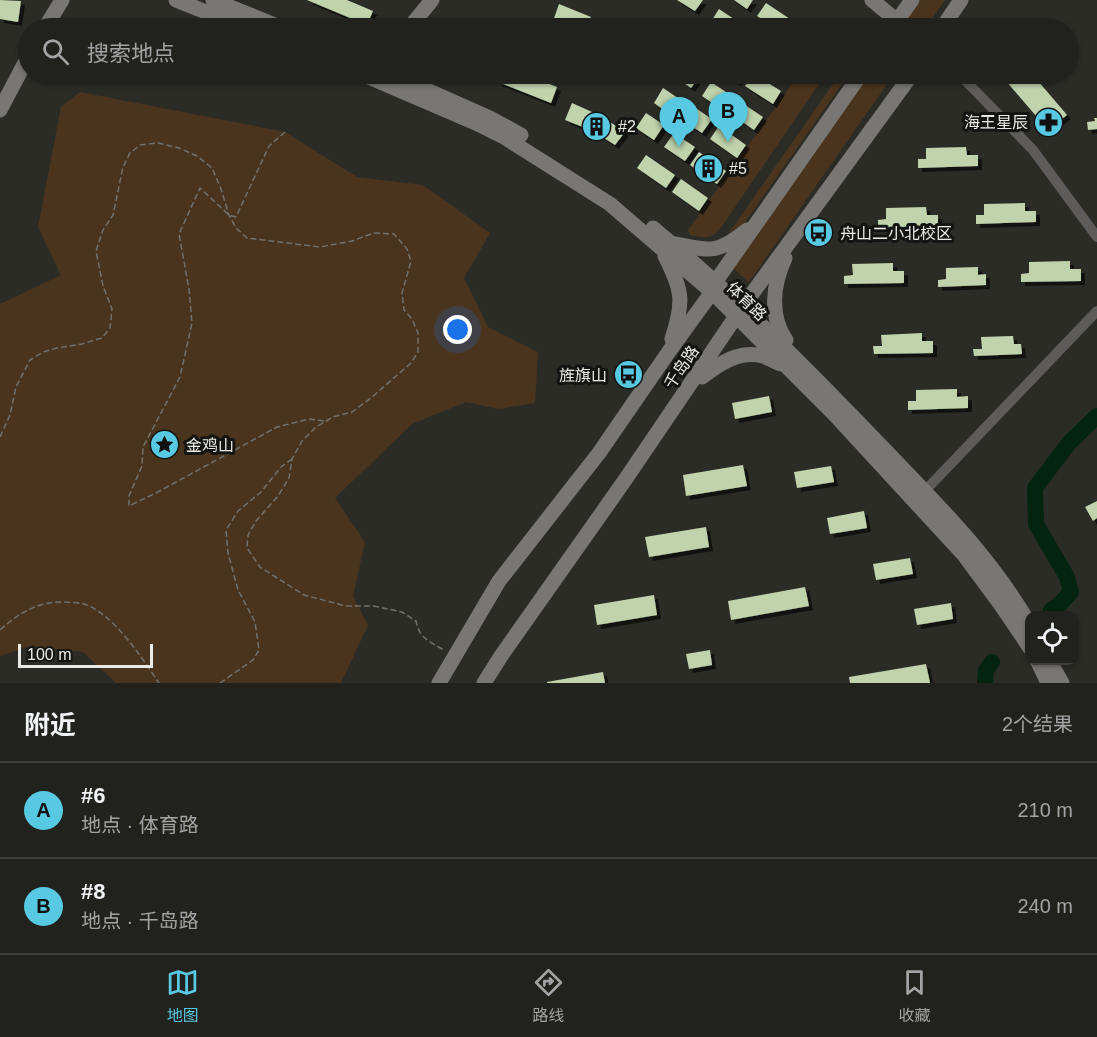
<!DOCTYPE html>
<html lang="zh">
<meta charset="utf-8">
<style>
:root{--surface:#21211d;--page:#2d2e2a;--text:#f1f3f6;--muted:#a2a3a4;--line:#3e3e3b;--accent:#58c9e3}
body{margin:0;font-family:Arial,"Noto Sans SC",sans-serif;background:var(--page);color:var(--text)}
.controls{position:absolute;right:18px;bottom:18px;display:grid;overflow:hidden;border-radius:12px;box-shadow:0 2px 4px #0004}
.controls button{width:54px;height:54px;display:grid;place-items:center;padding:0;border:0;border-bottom:2px solid var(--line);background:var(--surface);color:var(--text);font:30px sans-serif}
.scale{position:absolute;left:18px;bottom:15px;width:135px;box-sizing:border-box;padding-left:6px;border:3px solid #eaeae7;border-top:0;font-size:16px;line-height:21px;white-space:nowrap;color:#eaeae7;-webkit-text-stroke:4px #141412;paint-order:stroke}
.you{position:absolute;left:458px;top:330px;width:21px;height:21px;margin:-15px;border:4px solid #fff;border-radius:50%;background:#1a73e8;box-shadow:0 0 0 9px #1a73e833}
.badge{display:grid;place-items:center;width:39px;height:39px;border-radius:50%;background:var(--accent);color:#111;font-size:20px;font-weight:700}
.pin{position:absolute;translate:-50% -50px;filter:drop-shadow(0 2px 3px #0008)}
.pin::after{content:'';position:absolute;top:32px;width:21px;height:18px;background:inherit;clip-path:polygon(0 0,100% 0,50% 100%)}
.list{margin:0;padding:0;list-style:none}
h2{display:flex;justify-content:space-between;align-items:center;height:78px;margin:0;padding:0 24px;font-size:26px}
h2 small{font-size:20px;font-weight:400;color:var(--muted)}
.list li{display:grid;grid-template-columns:39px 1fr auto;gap:18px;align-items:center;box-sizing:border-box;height:96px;padding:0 24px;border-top:2px solid var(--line)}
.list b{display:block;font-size:22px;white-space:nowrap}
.list p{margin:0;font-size:20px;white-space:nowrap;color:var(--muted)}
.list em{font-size:20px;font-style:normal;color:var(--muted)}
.icon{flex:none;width:33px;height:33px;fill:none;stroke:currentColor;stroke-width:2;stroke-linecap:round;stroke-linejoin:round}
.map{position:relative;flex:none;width:1097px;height:683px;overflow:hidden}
.search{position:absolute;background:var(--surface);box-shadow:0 2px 4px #0004;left:18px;right:18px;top:18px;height:66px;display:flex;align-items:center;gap:15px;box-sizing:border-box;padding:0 21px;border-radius:33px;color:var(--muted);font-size:22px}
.sheet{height:270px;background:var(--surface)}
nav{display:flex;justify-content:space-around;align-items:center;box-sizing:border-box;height:84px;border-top:2px solid var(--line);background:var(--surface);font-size:16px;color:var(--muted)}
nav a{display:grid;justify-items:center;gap:3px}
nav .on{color:var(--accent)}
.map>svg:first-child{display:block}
</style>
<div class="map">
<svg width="1097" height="683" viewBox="0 0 1097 683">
<defs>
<filter id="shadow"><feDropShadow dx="4" dy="4" stdDeviation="0" flood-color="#0009"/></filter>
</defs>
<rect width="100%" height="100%" fill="#2c2c27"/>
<path fill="#4b341e" d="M921 0H945L925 28H901Z
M799 74H823L825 75 718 232C710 239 700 237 690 235L688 230Z
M840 74H849L743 225 729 233Z
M869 74H894L749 282 733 268Z
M80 92 285 132 357 177 423 185 490 233 464 278 488 327 538 352 535 403 499 409 466 402 412 424 335 498 365 542 353 596 368 625 341 683H116L83 652 29 646 0 656V304L61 275 38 227 61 107Z"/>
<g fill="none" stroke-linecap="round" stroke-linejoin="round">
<path stroke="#03240e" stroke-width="16" d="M1051 610 1059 605 1071 592 1067 577 1036 524 1035 488 1069 443 1097 416
M985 683 986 670 992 662"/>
</g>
<path fill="#c0d3ac" filter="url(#shadow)" d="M0 0 21 1 18 22 0 19Z
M307 0H347L373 11 367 25Z
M677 0H703L695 11Z
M734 0H753L747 9Z
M766 3 793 21 788 28H776L757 16Z
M559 4 591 17 585 28H572L553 21Z
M719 9 737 21 732 28H718L710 23Z
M501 74H524L557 87 551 103 498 82Z
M675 74H701L691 88 674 76Z
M725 74H743L737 82Z
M754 74 781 91 773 104 745 86Z
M1016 74H1032L1067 115 1048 130 1006 81Z
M711 82 729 94 720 108 702 96Z
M663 88 681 100 671 115 654 103Z
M736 99 763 117 754 130 727 111Z
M572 103 601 116 625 132 615 145 593 131 565 120Z
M694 107 712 119 702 133 685 122Z
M646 113 664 125 654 140 636 128Z
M1094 118H1097V129L1088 130 1087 122 1095 121Z
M719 126 746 145 737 158 710 139Z
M674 133 695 147 685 161 664 147Z
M966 147 967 155H978V166L918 168V159H926V148Z
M699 152 726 171 717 184 690 165Z
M646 155 675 175 666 188 637 168Z
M681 179 708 198 699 211 672 192Z
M1025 203V211H1036V222L976 224V215H984V204Z
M926 207 927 215H938V226L878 228V220L886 219V208Z
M1070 261V269H1081V281L1021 282V274L1029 273V262Z
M893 263V271H904V283L844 284V276L853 275 852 264Z
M978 267V275L986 274V285L938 287V280L946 279V268Z
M922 333V341H933V353L874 354 873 346H882L881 335Z
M1013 336 1014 344H1021L1022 354 974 356 973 349H982L981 337Z
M957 389V397L968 396V408L908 410V401H916V390Z
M769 396 772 412 735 419 732 403Z
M743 465 747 486 686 496 683 475Z
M831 466 834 482 797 488 794 472Z
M1097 501V518L1093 521 1085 507Z
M864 511 867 528 830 534 827 518Z
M706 527 709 547 649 557 645 537Z
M910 558 913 574 876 580 873 564Z
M805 587 809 606 731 620 728 601Z
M654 595 657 615 597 625 594 605Z
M951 603 953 619 917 625 914 609Z
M710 650 712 665 689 669 686 654Z
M926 664 930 683H850L849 677Z
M603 672 605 683H547V682Z"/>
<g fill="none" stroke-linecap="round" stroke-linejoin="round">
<path stroke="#71716d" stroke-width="1.5" stroke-dasharray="6 3" stroke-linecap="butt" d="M285 132 269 146 236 217 229 215 200 188 179 234 189 289 192 323 180 377 143 447 142 466 129 496V506L156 493 277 427 309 419 324 421
M0 437 10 415 16 387 30 360 43 352 57 348 82 344 102 338 110 328 112 309 103 286 96 251 103 230 113 215 123 167 130 153 140 145 158 143 179 148 197 156 212 168 221 189 229 215 236 228 247 238 320 247 352 241 374 233 394 234 407 249 411 261 402 293 404 310 412 319 418 333V352L411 363 371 398 352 412 333 417 316 427 302 441 292 459 289 478 278 496 256 521 248 535 247 548 260 567 304 595 346 606H374L402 612 416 621C419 638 430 642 444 650
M0 630C20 612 39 601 66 602 71 603 79 602 84 604 113 613 142 658 159 683
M220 683 253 660 259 650 255 622 238 590 228 553 226 530 238 511 261 492 281 467 292 459"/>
<path stroke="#5d5c5a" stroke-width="10" d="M959 74 1033 150 1097 237
M921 495 1097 311"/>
<path stroke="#787773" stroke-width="15" d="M176 0 246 28
M213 0 282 28
M872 0 897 21
M45 28 62 0
M409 28 432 0
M892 28 912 0
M942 28 961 0
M362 74 476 123 504 137 610 204 712 292 834 414 964 555 1001 605 1030 648
M391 74 490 118 521 135
M0 110 28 57
M653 228C736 297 808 370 882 447 936 503 991 557 1030 625
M676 244C711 251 717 254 747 230
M665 256C683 291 684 302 672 339
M785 258C773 284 769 316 786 340
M702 377C720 363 740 350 763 356 769 358 775 362 781 364
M1037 660 1048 683
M1049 660 1062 683
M439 683 499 581 599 453 670 350 712 292 716 281 861 74
M484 683 501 656 625 480 743 306 912 74"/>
</g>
<defs>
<symbol id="pharmacy-disc" viewBox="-11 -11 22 22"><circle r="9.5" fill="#58c9e3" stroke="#141412"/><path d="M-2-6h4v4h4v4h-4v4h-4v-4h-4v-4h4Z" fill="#111"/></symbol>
<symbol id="building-disc" viewBox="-11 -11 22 22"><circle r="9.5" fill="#58c9e3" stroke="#141412"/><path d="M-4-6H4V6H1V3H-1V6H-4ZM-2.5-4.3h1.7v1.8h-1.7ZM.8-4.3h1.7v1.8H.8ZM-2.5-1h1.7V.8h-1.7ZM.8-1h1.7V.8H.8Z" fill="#111"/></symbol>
<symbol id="bus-disc" viewBox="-11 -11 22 22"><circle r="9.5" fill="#58c9e3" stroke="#141412"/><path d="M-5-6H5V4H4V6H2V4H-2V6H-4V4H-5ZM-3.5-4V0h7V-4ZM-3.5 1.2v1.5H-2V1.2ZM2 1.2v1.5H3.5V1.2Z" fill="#111"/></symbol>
<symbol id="sight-disc" viewBox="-11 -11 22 22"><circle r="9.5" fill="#58c9e3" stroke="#141412"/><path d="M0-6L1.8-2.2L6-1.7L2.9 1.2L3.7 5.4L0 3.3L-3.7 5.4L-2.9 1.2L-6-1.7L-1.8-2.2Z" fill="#111"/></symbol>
</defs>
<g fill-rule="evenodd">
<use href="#pharmacy-disc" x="1032" y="106" width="33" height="33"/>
<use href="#building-disc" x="580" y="110" width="33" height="33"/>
<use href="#building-disc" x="692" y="152" width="33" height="33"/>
<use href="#bus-disc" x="802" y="216" width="33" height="33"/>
<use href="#bus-disc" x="612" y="358" width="33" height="33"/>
<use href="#sight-disc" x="148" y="428" width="33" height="33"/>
</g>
<g text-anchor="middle" stroke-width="6" stroke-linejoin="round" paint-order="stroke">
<g font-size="16" fill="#eaeae7" stroke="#141412" text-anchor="start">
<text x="1028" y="128" text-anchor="end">海王星辰</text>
<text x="618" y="132">#2</text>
<text x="729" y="174">#5</text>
<text x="840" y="239">舟山二小北校区</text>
<text x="607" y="381" text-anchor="end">旌旗山</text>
<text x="186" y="451">金鸡山</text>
</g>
<g font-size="16" fill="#eaeae7" stroke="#141412">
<text transform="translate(747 301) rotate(44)" y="6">体育路</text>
<text transform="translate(681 367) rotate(-56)" y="6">千岛路</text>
</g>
</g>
</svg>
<div class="controls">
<button><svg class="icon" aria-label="locate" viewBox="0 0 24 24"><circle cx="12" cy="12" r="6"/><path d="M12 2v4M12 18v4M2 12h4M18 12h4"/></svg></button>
</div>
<div class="scale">100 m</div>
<div class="you"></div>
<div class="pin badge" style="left:679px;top:147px">A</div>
<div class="pin badge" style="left:728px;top:142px">B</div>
<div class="search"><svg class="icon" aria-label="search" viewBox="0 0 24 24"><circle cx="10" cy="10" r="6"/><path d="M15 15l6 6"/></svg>搜索地点</div>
</div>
<section class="sheet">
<h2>附近<small>2个结果</small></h2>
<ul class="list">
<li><span class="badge">A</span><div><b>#6</b><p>地点 · 体育路</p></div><em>210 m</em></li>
<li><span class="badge">B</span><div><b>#8</b><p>地点 · 千岛路</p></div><em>240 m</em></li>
</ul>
</section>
<nav>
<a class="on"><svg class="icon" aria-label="map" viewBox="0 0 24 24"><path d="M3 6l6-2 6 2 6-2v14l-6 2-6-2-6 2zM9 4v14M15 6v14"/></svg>地图</a>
<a><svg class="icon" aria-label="directions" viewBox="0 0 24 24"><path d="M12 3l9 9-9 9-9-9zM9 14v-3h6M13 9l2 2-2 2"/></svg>路线</a>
<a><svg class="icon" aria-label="saved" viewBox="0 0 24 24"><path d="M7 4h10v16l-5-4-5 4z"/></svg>收藏</a>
</nav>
